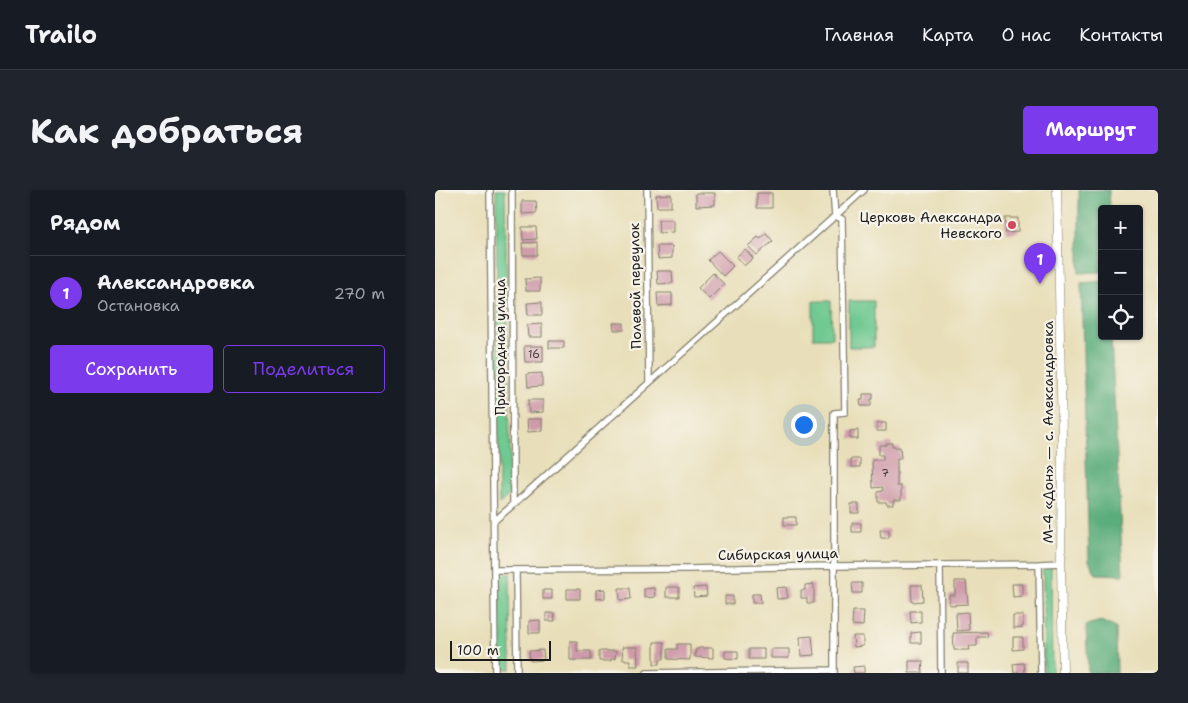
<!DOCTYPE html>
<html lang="ru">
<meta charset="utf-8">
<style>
:root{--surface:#171b24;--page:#20242c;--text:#f1f3f6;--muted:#9ea1a6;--line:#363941;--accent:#7c3aed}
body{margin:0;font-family:"Shantell Sans",sans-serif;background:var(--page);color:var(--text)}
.controls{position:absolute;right:15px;top:15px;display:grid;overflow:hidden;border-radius:5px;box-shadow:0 1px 4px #0004}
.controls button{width:45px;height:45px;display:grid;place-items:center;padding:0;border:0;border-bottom:1px solid var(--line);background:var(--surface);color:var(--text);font:25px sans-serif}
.scale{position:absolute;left:15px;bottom:12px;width:101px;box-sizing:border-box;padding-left:5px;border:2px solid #1c1c1c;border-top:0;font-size:14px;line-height:18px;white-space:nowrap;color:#1c1c1c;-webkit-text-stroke:4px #f7f3e8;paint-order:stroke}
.you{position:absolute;left:368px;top:234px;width:18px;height:18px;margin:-12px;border:4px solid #fff;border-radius:50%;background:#1a73e8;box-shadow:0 0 0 8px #1a73e833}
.badge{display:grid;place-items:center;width:32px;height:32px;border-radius:50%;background:var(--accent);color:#fff;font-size:16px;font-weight:700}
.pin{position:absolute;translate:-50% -41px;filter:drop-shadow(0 1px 2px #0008)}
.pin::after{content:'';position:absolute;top:26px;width:18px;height:15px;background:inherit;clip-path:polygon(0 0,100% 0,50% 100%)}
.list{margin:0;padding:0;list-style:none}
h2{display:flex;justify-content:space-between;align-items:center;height:65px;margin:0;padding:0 20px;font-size:21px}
h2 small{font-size:16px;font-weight:400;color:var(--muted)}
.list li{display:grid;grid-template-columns:32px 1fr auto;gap:15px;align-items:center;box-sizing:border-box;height:75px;padding:0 20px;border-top:1px solid var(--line)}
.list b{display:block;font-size:19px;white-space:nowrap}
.list p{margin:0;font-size:16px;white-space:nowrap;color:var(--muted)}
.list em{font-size:16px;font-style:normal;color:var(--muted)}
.actions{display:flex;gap:10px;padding:15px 20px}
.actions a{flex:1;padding:11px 0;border:1px solid var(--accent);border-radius:5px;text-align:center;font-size:18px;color:var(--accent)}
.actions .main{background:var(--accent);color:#fff}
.icon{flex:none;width:28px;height:28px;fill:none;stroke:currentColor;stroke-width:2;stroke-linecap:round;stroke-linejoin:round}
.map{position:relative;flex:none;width:723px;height:483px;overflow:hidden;border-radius:5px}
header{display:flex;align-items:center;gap:30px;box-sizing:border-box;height:70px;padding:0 25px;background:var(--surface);border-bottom:1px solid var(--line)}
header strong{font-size:24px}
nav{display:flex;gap:28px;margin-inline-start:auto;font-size:18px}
.intro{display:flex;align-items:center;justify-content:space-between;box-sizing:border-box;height:120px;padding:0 30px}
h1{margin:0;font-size:35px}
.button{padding:12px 22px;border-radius:5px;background:var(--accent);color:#fff;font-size:18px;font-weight:700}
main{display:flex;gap:30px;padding:0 30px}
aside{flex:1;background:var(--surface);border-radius:5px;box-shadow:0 1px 4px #0004}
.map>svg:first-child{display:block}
</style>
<header>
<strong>Trailo</strong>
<nav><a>Главная</a><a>Карта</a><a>О нас</a><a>Контакты</a></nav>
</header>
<div class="intro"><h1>Как добраться</h1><a class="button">Маршрут</a></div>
<main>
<aside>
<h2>Рядом<small></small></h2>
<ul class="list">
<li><span class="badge">1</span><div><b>Александровка</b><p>Остановка</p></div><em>270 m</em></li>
</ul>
<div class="actions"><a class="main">Сохранить</a><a>Поделиться</a></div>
</aside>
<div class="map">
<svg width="723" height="483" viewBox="0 0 723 483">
<rect width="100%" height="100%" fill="#f7f3e8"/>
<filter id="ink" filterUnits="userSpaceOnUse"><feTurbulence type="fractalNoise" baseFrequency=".02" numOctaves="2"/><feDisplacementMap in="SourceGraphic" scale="10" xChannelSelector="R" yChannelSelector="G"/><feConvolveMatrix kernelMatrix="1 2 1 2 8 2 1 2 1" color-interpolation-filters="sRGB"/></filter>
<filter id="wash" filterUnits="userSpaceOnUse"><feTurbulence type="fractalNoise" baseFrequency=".0096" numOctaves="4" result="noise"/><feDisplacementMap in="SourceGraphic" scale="20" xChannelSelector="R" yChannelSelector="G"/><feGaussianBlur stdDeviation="1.12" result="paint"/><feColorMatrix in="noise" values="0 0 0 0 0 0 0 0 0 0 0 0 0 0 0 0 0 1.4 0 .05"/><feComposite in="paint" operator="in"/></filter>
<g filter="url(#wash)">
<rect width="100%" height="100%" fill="#e8dfba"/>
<path fill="#6fc991" stroke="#467256" d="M61 0H70L76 304 64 314Z
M378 111H396L397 148H378Z
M414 111H439V157H414Z
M608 376H616L617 483H609Z
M75 383 76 479H65L64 384Z"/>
<path fill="#5bad7b" stroke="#3c644c" d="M644 0H674L675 19H667V82L644 83Z
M667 91V146H676L688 385 661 384 654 371 646 93Z
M666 431 681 438 682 483H653L651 435Z"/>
<g id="blocks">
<path fill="#cf9bab" d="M261 3H280V15L261 16Z
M322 3H337V18H322Z
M236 4V17H222L221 5Z
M87 11H101L102 23 87 24Z
M570 28H583V42L571 43Z
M223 30H238V42L224 43Z
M87 37H101L102 49 88 50Z
M331 44 338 51 322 65 313 56 323 47 325 49Z
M102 52V65H88L87 53Z
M222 56H237V68L223 69Z
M310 59 318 68 309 76 301 67Z
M283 61 298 76 288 86 273 70Z
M222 81H237L238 93 223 94Z
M278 83 289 94 274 109 263 98Z
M105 88V101H91L90 89Z
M222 103H237V115L223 116Z
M107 112V125H93L92 113Z
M178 133H189V140H179Z
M107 134V147H93L92 135Z
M114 151H129V158H114Z
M89 156H108V172H90Z
M107 183V196L93 197 92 184Z
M428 204H438V209H436V216H426L425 210H428Z
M93 210H108V222L94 223Z
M92 229H107V241L93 242Z
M442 233H451V241H442Z
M423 240V249H415V241Z
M451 253H457V257H465L466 269H462V296H466V310H458V315H452L451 312H443V302L448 301V297L438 298 437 270H448V265H444V255H451Z
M416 269H425V277H416Z
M416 314H424V323H416Z
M349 327H361V335H349Z
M417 333H426V342H417Z
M445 340H454V348H446Z
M520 391H531L533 414 514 415V405H520Z
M417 393H427V403H418Z
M379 394V413H372V408H366V400H370V395Z
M577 394H587V406L578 407Z
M476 395H487L488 411 477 412Z
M231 397H244V407H231Z
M271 397 272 406 259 407 258 398Z
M351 397 353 408 342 409 341 398Z
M184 398H195L196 409 185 410Z
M219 398 220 407 209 408V399Z
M132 399H145V409H132Z
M170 399V408L161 409V400Z
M108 400H117V409H108Z
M317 404H325L326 413H317Z
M290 406H298V414H290Z
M418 421H429L428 436 417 435Z
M475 421H486V432L476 433Z
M533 422 534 440 522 441 521 423Z
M111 423H119L120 431H111Z
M578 425H588V437L578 438Z
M105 430V443H94V431Z
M486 442V453H476V443Z
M552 442 553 447H542V456H533L534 460H519L518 443Z
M377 446 379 465 366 466 365 447Z
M418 446H428V456L419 457Z
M578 447H588V459L578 460Z
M135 451H142V461H156V470H135Z
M219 452H229V469H225V474H219Z
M242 454H255V470L233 469V459H242Z
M187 457H202L203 476H195V470H188Z
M264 458H278V468L260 467 261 459H264Z
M314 459H329V469H314Z
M336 459H354V468H336Z
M108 460 109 470 95 471 94 461Z
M164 461H181L180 469H176V471H164Z
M290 461H303V469L290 468Z
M474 471H488L487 483H474Z
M523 473H533V483H523Z
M589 473 590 483H579L578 474Z
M429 476V483H419L418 477Z"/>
</g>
</g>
<g filter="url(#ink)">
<use href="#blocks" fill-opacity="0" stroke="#827e6b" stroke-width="1"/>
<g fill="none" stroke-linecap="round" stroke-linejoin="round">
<defs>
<path id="street" d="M55 0 60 483
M77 0 78 315
M212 0 214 192
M398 0 400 26 407 29 410 222 399 223V483
M59 331 78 315 429 0
M505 375 506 483
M59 380 252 379 398 376 604 374
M81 381 82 483
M212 483 399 480
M606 483 604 374 626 373"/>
<path id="secondary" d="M622 0 627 245 626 373 628 483"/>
</defs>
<use href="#street" stroke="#827e6b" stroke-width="8"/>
<use href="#secondary" stroke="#827e6b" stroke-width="9"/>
<use href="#street" stroke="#fff" stroke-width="5.5"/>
<use href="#secondary" stroke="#fff" stroke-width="8"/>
</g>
</g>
<circle fill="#d1495b" stroke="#f7f3e8" stroke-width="2" cx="577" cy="35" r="5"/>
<g text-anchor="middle" stroke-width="4.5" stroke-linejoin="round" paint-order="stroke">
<g font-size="11" fill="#493c40">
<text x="99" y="168">16</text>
<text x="450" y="287">7</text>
</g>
<g font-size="14" fill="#1c1c1c" stroke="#f7f3e8" text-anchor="end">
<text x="567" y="32">Церковь Александра<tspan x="567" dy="16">Невского</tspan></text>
</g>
<g font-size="14" fill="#1c1c1c" stroke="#f7f3e8">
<text transform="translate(200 96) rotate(-91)" y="5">Полевой переулок</text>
<text transform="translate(65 157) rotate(-90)" y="5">Пригородная улица</text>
<text transform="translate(613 242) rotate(-90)" y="5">М-4 «Дон» — с. Александровка</text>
<text transform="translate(343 364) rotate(-1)" y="5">Сибирская улица</text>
</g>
</g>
</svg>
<div class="controls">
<button>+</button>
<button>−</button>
<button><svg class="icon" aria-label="locate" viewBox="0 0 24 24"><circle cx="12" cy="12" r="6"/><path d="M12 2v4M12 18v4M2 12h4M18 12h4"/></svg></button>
</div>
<div class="scale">100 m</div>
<div class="you"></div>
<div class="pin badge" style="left:605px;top:94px">1</div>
</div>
</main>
